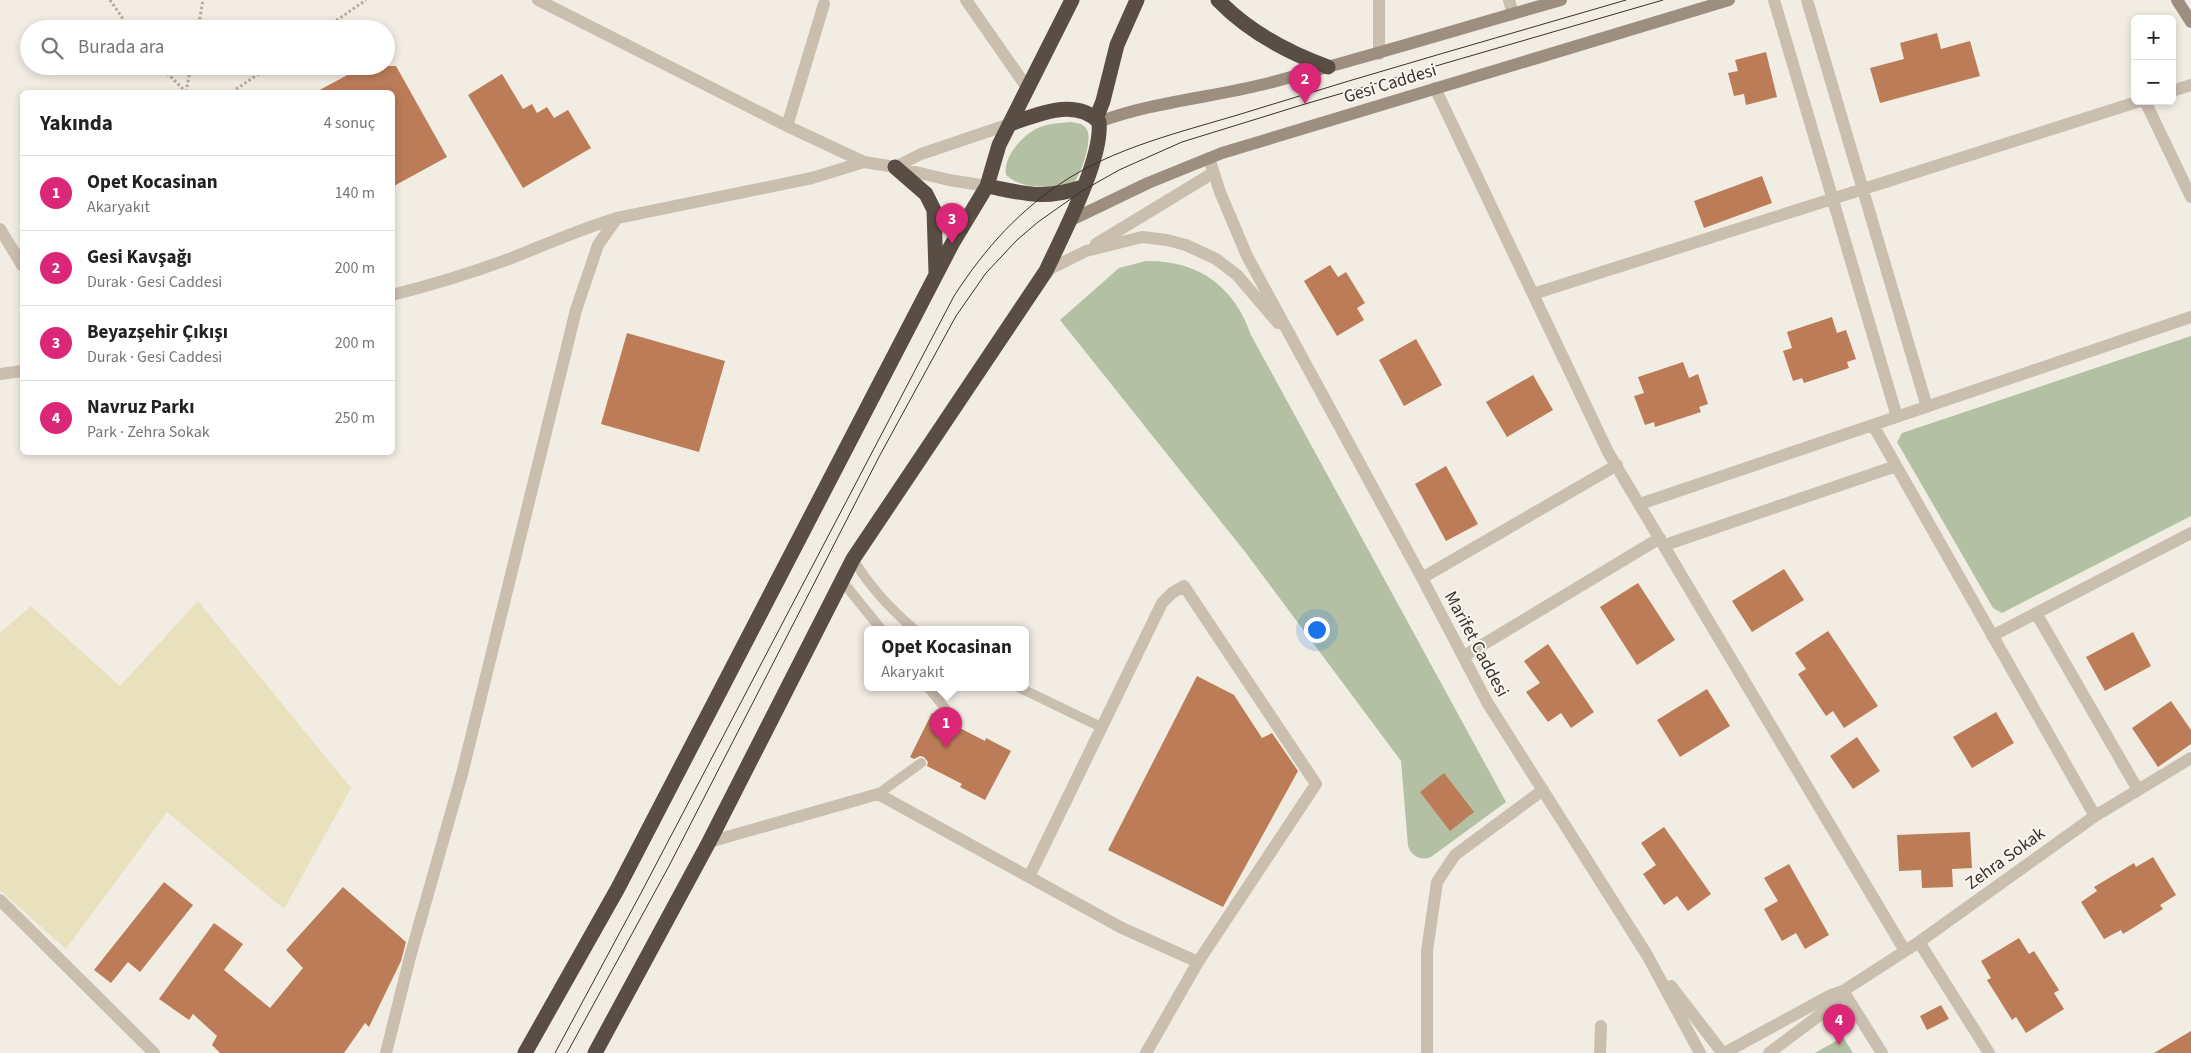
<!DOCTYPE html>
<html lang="tr">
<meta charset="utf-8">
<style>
:root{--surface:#fff;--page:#f2f2f2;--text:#222;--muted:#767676;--line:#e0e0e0;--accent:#db2777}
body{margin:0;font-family:"Source Sans 3",sans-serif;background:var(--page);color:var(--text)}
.controls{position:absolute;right:15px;top:15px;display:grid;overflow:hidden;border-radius:8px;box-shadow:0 2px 8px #0003}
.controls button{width:45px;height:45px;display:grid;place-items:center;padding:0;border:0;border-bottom:1px solid var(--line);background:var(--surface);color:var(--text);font:25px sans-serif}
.you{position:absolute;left:1316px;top:629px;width:18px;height:18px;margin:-12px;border:4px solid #fff;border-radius:50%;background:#1a73e8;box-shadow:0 0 0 8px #1a73e833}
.badge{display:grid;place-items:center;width:32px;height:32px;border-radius:50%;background:var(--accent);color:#fff;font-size:16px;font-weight:700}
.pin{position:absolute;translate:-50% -41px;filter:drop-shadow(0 1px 2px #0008)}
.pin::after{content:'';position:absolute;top:26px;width:18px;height:15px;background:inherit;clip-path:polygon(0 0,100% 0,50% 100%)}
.popup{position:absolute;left:864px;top:626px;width:165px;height:65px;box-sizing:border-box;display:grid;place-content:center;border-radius:8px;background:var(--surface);filter:drop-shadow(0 1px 4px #0005);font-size:16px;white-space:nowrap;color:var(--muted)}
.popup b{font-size:19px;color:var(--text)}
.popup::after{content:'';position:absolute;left:50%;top:100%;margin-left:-10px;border:10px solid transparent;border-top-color:var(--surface)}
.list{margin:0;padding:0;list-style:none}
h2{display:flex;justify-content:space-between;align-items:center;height:65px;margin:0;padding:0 20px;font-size:21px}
h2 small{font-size:16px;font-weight:400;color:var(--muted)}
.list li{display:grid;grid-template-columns:32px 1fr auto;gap:15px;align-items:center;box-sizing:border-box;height:75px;padding:0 20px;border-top:1px solid var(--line)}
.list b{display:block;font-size:19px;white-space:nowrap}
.list p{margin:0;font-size:16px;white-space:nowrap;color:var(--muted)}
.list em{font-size:16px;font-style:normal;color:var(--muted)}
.icon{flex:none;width:28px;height:28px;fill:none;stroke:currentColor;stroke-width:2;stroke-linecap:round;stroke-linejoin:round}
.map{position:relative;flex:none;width:2191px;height:1053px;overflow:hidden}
.search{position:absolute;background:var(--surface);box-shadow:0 2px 8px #0003;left:20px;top:20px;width:375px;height:55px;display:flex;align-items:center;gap:12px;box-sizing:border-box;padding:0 18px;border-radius:28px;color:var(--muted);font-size:19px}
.panel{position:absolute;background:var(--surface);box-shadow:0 2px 8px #0003;left:20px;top:90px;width:375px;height:365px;border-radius:8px}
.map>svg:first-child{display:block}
</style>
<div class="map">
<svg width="2191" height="1053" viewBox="0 0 2191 1053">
<rect width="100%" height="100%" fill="#f2ede3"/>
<path fill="#b3c0a3" d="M1070 122C1077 123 1084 123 1087 130 1093 139 1080 182 1069 187 1067 188 1061 187 1058 187 1039 187 1021 188 1006 175 1002 156 1026 131 1043 126 1052 123 1061 123 1070 122Z
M1146 261C1198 260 1234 286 1251 335L1506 802 1431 857C1421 861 1412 857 1408 846L1401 761 1246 553 1060 320 1119 268Z
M2191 336V516L2002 613 1993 608 1897 442 1902 433Z
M1843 1037 1853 1053H1815Z"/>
<path fill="#e9e0bd" d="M198 601 351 788 284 909 167 812 66 949 0 890V633L31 606 120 686Z"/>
<path fill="#bb7c57" d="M1937 33 1941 49 1970 41 1980 76 1880 103 1870 68 1904 59 1900 43Z
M1766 52 1777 97 1746 105 1744 94 1734 96 1728 73 1738 71 1735 60Z
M364 66H396L447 157 392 187V92H316Z
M502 74 523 109 532 104 537 113 547 107 554 118 568 110 591 148 523 188 468 95Z
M1762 176 1772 203 1704 228 1694 201Z
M1330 265 1338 277 1346 272 1365 303 1357 308 1364 320 1337 336 1304 281Z
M1832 317 1837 333 1846 330 1856 359 1847 362 1849 368 1804 383 1802 378 1793 381 1783 351 1792 348 1787 332Z
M627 333 725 361 699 452 601 424Z
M1416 339 1442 385 1404 406 1379 360Z
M1683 362 1689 378 1698 374 1708 404 1699 407 1701 412 1655 427 1654 422 1645 425 1634 396 1644 393 1638 377Z
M1533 375 1553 410 1507 437 1486 402Z
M1446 466 1478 524 1446 541 1415 484Z
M1784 569 1804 600 1752 632 1732 601Z
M1638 583 1675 640 1637 665 1600 607Z
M1828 631 1878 706 1844 728 1833 711 1826 716 1798 674 1806 669 1795 653Z
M2133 632 2151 666 2105 691 2086 657Z
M1548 644 1594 712 1571 728 1561 713 1548 722 1526 692 1540 683 1524 661Z
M1197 676 1234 695 1262 738 1272 733 1298 771 1223 907 1108 850Z
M1707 689 1730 726 1680 757 1657 720Z
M2171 701 2191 730V744L2158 767 2132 728Z
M1996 712 2014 743 1972 768 1953 737Z
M932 713 938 716 937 721 941 726H947L950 723 985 741 986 738 1011 751 985 800 960 787 962 784 927 766 928 762 924 757 920 756 914 759 910 757Z
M1857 737 1880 771 1853 789 1830 756Z
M1444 773 1474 812 1450 831 1420 792Z
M1664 827 1711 894 1688 911 1677 896 1664 905 1643 874 1656 865 1641 843Z
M1970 832 1972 868 1952 869 1953 887 1922 888 1921 870 1899 871 1897 835Z
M2153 857 2176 895 2160 905 2163 909 2136 926 2123 934 2121 930 2104 939 2081 902 2097 891 2094 887 2134 863 2136 867Z
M1789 864 1829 935 1805 949 1796 933 1782 941 1764 909 1778 901 1764 878Z
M164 882 193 905 140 972 128 962 111 983 94 970Z
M343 887 406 942 401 961 369 1027 365 1023 344 1053H220L212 1045 217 1036 193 1014 189 1020 159 999 214 923 243 944 224 970 270 1008 303 968 286 950Z
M2019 938 2029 954 2034 951 2059 990 2054 993 2064 1009 2026 1033 2016 1017 2012 1020 1987 980 1991 978 1981 961Z
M1941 1005 1949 1019 1927 1030 1920 1016Z
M2191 1031V1053H2154Z"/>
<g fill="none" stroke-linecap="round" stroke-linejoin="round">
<path stroke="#b5a999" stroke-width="3" stroke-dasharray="2.5 2.5" stroke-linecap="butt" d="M110 0 130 29
M198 29 203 0
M324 29 366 0
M160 66 186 92
M186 92 191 66
M232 92 270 66"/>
<path stroke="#cabeaf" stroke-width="10" d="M853 559C870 587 889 608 914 629
M842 581 881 629
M928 687 948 712 944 720
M1018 687 1101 727
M878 794 921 763"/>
<path stroke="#cabeaf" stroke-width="12" d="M538 0 787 126 864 162 895 167 949 180 987 186
M966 0 1028 89
M1509 0 1513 14
M1774 0 1897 417
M1807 0 1927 407
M1379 54V0
M1435 88 1608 452 1905 951
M2172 91 2191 85
M2145 101 2191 197
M787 126 824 4
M1209 158 1220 192 1247 256 1422 578 1487 702 1647 955 1700 1053
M895 167 921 154 1010 124
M0 229 22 265
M1096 244 1213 173
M1046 271 1086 251 1142 237 1167 240 1186 245 1216 259 1237 275 1278 323
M1533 294 2140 101
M392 295C432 285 471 273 509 259 545 245 580 229 617 218L812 178 864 162
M0 374 22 371
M1873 425 2095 816
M1640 504 2191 317
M1665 545 1896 466
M1422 578 1617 465
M2036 613 2138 790
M1992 636 2191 533
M1464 656 1660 538
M709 842 878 794 1122 928 1198 962 1146 1053
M1029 877 1162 603 1172 593 1184 586 1316 784 1198 962
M0 900 154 1053
M1919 942 1989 1053
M1671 986 1721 1051
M1843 991 1882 1053
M1728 1051 1829 996 1843 991 1919 942 2095 816 2191 758
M386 1053 410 957 462 774 576 310 598 245 617 218
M1427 1053V951L1437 882 1455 855 1543 790
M1600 1053 1601 1026
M1769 1053 1837 1002 1843 991"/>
<path stroke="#9d8e80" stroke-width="12" d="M2177 0 2191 22
M1099 122C1152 102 1209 98 1265 84 1364 58 1462 28 1561 0
M1069 221 1148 183 1222 153 1729 0"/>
<path stroke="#594d44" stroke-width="15" d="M1218 0C1249 32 1286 52 1328 67
M1096 119 1103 101 1117 45 1137 0
M895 167 926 194 934 210 936 272
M987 186C1027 194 1043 200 1083 187
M525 1053 618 888 952 244 987 186 999 145 1072 0
M595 1053 709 842 853 559 1046 271C1062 236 1103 159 1099 122 1075 97 1037 115 1010 124"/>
<path stroke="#39322c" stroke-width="1" d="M555 1053 641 893 954 296C986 247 1019 210 1069 178 1126 143 1194 129 1257 109 1379 71 1503 36 1626 0
M567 1053 669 866 880 455 956 316 986 273 1017 240 1038 222 1082 191 1119 170 1182 142 1305 104 1663 0"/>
</g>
<g text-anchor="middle" stroke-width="4" stroke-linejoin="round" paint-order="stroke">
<g font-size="18" fill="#39322c" stroke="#faf6ef">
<text transform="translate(1390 83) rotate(-17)" y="6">Gesi Caddesi</text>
<text transform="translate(1477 644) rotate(62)" y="6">Marifet Caddesi</text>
<text transform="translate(2005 858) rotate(-36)" y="6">Zehra Sokak</text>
</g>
</g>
</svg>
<div class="controls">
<button>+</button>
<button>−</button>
</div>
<div class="you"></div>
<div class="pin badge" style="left:946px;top:748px">1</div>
<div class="popup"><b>Opet Kocasinan</b>Akaryakıt</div>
<div class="pin badge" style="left:1305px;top:104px">2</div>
<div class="pin badge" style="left:952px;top:244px">3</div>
<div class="pin badge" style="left:1839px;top:1045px">4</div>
<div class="search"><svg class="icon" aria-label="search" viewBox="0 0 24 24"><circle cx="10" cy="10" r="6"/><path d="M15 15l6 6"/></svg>Burada ara</div>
<section class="panel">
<h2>Yakında<small>4 sonuç</small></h2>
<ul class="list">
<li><span class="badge">1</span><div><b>Opet Kocasinan</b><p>Akaryakıt</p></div><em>140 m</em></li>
<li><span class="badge">2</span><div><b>Gesi Kavşağı</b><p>Durak · Gesi Caddesi</p></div><em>200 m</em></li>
<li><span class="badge">3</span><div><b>Beyazşehir Çıkışı</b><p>Durak · Gesi Caddesi</p></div><em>200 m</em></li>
<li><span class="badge">4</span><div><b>Navruz Parkı</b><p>Park · Zehra Sokak</p></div><em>250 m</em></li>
</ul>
</section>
</div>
